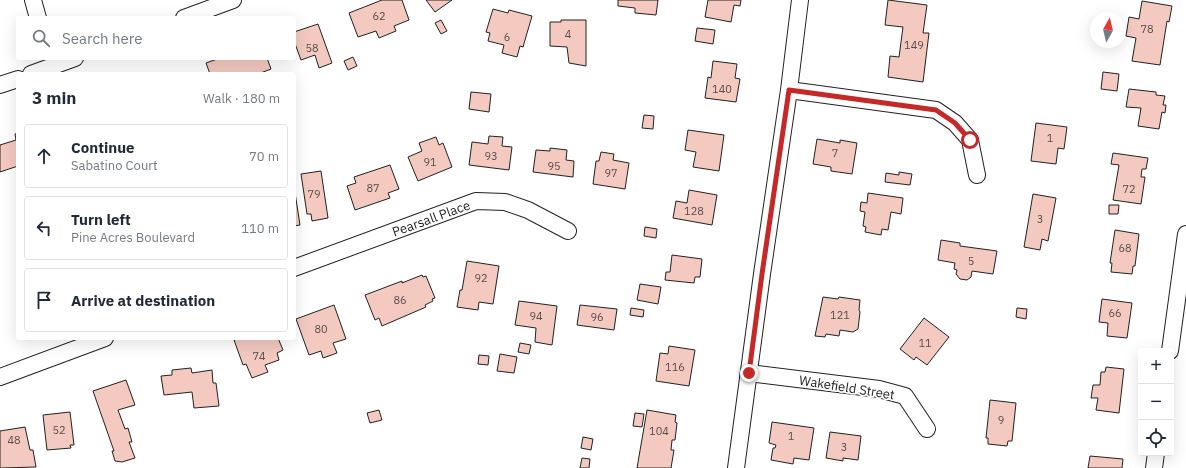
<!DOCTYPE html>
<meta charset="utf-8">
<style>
:root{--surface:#fff;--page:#f6f6f7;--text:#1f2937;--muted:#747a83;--line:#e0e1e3}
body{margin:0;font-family:"IBM Plex Sans",sans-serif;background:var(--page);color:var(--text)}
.controls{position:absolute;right:12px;bottom:12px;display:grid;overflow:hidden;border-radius:4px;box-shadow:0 4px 16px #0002}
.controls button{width:36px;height:36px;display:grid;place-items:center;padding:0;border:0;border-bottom:1px solid var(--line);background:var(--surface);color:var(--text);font:20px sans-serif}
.compass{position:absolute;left:1090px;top:12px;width:36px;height:36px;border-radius:50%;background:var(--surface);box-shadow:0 4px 16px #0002;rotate:8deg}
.stop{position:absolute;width:12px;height:12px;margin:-9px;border:3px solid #c62828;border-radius:50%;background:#fff}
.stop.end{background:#c62828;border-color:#fff;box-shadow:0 1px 4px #0008}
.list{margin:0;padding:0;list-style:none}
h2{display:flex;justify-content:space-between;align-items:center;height:52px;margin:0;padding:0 16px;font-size:17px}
h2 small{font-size:13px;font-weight:400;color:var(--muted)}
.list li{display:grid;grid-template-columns:26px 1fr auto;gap:12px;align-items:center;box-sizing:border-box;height:64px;margin:0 8px 8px;padding:0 8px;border:1px solid var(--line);border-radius:4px}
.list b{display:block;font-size:15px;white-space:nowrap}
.list p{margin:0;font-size:13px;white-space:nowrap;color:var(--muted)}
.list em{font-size:13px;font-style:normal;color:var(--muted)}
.icon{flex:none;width:22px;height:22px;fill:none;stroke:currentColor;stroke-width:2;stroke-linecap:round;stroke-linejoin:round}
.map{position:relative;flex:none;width:1186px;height:468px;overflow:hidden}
.search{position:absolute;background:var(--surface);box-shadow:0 4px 16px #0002;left:16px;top:16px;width:280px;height:44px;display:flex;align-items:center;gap:10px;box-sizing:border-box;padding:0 14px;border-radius:4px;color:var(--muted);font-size:15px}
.panel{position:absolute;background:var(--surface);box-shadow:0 4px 16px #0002;left:16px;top:72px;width:280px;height:268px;border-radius:4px}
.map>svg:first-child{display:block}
</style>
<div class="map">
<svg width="1186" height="468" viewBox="0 0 1186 468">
<rect width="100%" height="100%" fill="#fff"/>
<path fill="#f3c9c0" stroke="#222" d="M382 0H402L409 20 394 26 396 31 379 38 376 31 358 37 349 13Z
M426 0H452L435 12Z
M618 0H658L656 15 635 13V8L618 6Z
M708 0H741L740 6 734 5 731 22 705 17Z
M888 0 927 5 923 33H929L923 82 888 77 890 56 899 57 903 27 885 25Z
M1142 1 1172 6 1169 22 1167 21 1160 65 1132 61 1136 38 1126 36 1129 17 1139 19Z
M493 9 508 13 509 10 532 16 523 47 520 46 517 57 502 53 504 45 488 41 490 33 486 32Z
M441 20 447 31 441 34 435 23Z
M561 20H586V66L569 63 567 47 550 46V22H561Z
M318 24 332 63 319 68 315 55 301 60 294 41V32Z
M697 28 715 30 713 44 695 41Z
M353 57 357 66 348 70 344 61Z
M220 58H267L271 69 258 74H210L206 63Z
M713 61 737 64 735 78 740 79 736 102 705 98 708 77 711 78Z
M1103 72 1119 74 1117 91 1101 89Z
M1129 89 1156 92V95L1165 96 1163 105H1166L1165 113 1162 112 1159 129 1138 126 1141 108 1126 107Z
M471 92 491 94 489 112 469 109Z
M644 115 654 116 653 129 642 128Z
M1036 123 1067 127 1064 149 1058 148 1056 164 1031 161Z
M688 130 724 135 719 171 693 167 696 152 685 150Z
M18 133V166L0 172V145L16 140 15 134Z
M489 136 503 137 502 146 512 147 509 170 469 165 472 142 488 144Z
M436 137 439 145 443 143 452 167 418 181 408 157 422 151 419 143Z
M817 139 840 143V140L857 143 852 174 831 171V167L813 164Z
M550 148 567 150 566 160 574 161 573 177 533 172 536 150 550 151Z
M601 152 614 154 613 160 629 163 625 189 593 184 596 161H599Z
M1113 153 1148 158 1146 169H1142L1141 177H1145L1141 204 1113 200 1119 165 1111 164Z
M390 165 399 189 388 193 390 198 355 210 347 186 356 183 354 177Z
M321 171 328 218 312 221 311 214H307L301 174Z
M899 172 912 174 910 185 885 182 886 173 899 175Z
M294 186 300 225 294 226Z
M689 190 717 195 712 225 673 218 676 201 687 203Z
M868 193 903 198 901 214 891 212 888 230 882 229 881 235 865 232 866 227 863 226 865 212 860 211 861 202 867 203Z
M1033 194 1056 198 1048 241 1042 239 1040 250 1024 247Z
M1109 205H1119L1118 214H1109Z
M645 227 657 229 656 238 644 236Z
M1115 230 1139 234 1135 266H1133L1132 274 1111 272 1112 263H1110Z
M941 240 960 243V246L997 251 993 274 972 271 971 277 967 280 960 279 956 274 957 270 954 269 955 263 938 260Z
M672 255 702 259 700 277H695L694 283 665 280 666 272H670Z
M467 261 499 266 493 304 479 302 478 310 457 307 460 290H462Z
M422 275 423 277 426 276 435 298 432 299 433 301 425 305 426 307 382 326 379 318 375 320 365 295 402 281V283Z
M640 284 661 287 658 304 637 300Z
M823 297 838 299 839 297 860 300 859 310 860 312 858 329 853 332 840 330 839 336 826 334 825 337 815 336Z
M1102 299 1132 303 1127 338 1107 336 1108 323 1099 322Z
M519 301 557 306 552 345 535 342 536 328 515 325Z
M334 305 346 339 333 343 337 353 323 358 321 351 309 355 296 319Z
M580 305 617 309 614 330 577 325Z
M631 308 644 310 643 317 630 315Z
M1017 308 1027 309 1026 319 1016 317Z
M924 318 949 337 927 365 916 357 914 360 900 349Z
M241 338H278L283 350 277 353 279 360 265 365 268 372 252 378 246 364 243 365 234 340Z
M520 343 531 345 529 354 518 352Z
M669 346 695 350 689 386 656 381 660 353 668 354Z
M500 354 517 357 514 373 497 371Z
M479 355 489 356 488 365 478 364Z
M1106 367 1124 369 1119 413 1096 410 1098 398H1091L1093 385H1100L1101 372H1105Z
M191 368 192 373 212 370 213 383H216L219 406 194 408 192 392 164 395 161 376 172 375V370Z
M126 380 135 405 118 410 125 429 128 428 132 442H129L135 458 122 462 115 461 112 451H114L93 391Z
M990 400 1016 403 1012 441H1008L1007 446 988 444V438H986Z
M379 410 382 420 370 423 367 413Z
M647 410 676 415 675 422 677 423 675 440H672L671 450H674L671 468H637Z
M70 412 74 445H70L71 448 47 450 43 415Z
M635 413 644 414 642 427 633 426Z
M772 422 814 428 809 460 794 458 793 464 771 460 773 448H775L776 445 769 443Z
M25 427 30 450H33L36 467 0 468V431Z
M830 432 861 436 858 460 843 458V461L826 458Z
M583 437 593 439 591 450 581 448Z
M1090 456 1123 459 1122 468H1088Z
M582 458 590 459 589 468H580Z"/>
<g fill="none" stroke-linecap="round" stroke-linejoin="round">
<defs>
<path id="street" d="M33 0 38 18
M184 18 233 0
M31 74 75 58
M0 85 18 79
M789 90 936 110 955 123 970 140 977 175
M294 268 476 201 505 202 528 210 568 231
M1170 351 1186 234
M749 373 879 389 905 396 927 429
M0 377 105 338
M736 468 762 274 789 90 800 0
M1154 468 1156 453"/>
</defs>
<use href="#street" stroke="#222" stroke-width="18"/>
<use href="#street" stroke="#fff" stroke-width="16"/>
</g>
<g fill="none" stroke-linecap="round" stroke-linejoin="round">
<path stroke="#c62828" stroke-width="5" d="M749 373 762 274 789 90 936 110 955 123 970 140"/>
</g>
<g text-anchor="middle" stroke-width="3" stroke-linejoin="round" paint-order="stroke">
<g font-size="11" fill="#564c4a">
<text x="379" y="20">62</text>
<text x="1147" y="33">78</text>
<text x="568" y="38">4</text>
<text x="507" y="41">6</text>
<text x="914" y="49">149</text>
<text x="312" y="52">58</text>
<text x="722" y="93">140</text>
<text x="1050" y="142">1</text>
<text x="835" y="157">7</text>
<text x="491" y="160">93</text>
<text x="430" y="166">91</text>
<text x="554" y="170">95</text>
<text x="611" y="177">97</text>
<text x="373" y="192">87</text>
<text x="1129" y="193">72</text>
<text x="314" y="198">79</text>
<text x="694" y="215">128</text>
<text x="1040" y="223">3</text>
<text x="1125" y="252">68</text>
<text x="971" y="265">5</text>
<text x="481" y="282">92</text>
<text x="400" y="304">86</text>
<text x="1115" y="317">66</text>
<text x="840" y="319">121</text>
<text x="536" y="320">94</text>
<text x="597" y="321">96</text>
<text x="321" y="333">80</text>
<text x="925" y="347">11</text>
<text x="259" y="360">74</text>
<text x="675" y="371">116</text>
<text x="1001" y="424">9</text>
<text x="59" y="434">52</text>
<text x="659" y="435">104</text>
<text x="791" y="440">1</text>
<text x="14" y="444">48</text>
<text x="844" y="451">3</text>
</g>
<g font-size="13" fill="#222" stroke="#fff">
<text transform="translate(431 218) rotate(-20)" y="5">Pearsall Place</text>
<text transform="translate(847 387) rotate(9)" y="5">Wakefield Street</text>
</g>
</g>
</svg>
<div class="controls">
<button>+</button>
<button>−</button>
<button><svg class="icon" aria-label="locate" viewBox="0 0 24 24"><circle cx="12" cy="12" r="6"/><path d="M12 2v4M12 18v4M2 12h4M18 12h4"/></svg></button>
</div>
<svg class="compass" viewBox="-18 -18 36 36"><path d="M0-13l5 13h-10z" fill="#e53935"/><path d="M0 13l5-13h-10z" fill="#747a83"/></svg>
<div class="stop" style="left:970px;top:140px"></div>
<div class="stop end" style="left:749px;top:373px"></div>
<div class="search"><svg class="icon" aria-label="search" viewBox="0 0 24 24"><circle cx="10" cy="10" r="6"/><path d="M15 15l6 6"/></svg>Search here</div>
<section class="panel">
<h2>3 min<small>Walk · 180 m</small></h2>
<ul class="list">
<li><svg class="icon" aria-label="ahead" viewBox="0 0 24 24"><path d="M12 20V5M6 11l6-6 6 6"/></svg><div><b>Continue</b><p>Sabatino Court</p></div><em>70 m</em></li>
<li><svg class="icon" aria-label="left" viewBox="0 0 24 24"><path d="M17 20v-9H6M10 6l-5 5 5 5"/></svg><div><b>Turn left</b><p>Pine Acres Boulevard</p></div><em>110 m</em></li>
<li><svg class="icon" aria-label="arrive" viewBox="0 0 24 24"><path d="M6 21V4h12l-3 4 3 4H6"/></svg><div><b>Arrive at destination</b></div></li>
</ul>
</section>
</div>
